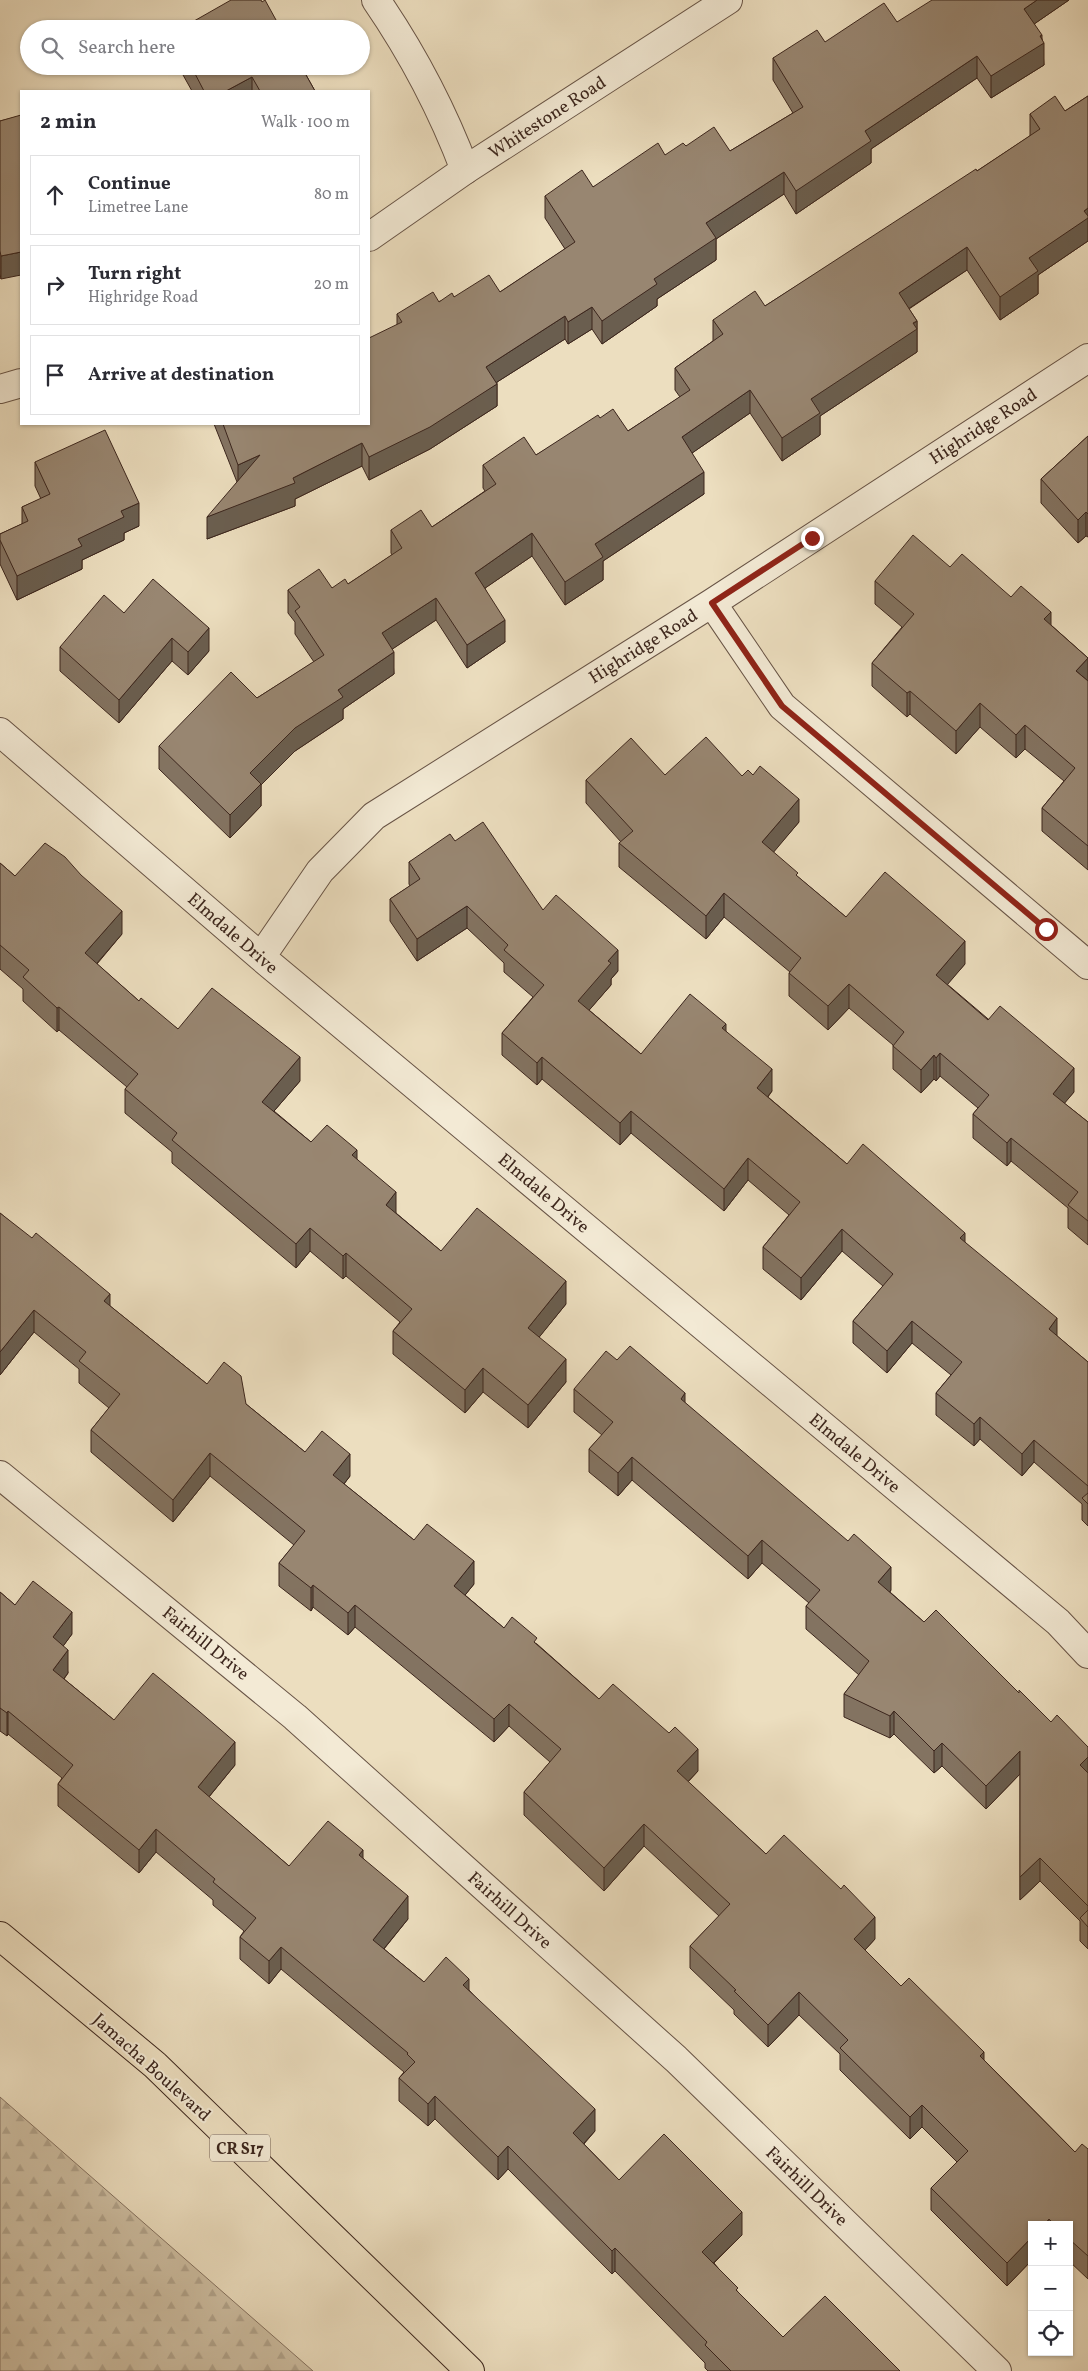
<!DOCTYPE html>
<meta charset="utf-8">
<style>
:root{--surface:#fff;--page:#f2f2f3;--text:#2b2b33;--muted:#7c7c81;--line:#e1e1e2}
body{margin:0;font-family:Vollkorn,serif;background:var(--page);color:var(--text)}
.controls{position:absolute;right:15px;bottom:15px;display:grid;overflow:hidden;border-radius:0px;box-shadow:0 1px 4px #0004}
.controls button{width:45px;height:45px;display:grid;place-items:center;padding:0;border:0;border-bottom:1px solid var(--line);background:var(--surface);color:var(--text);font:25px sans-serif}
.stop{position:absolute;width:15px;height:15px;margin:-11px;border:4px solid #8f2418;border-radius:50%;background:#fff}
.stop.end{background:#8f2418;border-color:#fff;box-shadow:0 1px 5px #0008}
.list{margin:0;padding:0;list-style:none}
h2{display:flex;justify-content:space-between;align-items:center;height:65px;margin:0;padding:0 20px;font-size:21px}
h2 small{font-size:16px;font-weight:400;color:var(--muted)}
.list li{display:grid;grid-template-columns:32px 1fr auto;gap:15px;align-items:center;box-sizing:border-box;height:80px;margin:0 10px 10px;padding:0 10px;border:1px solid var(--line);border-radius:0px}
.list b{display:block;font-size:19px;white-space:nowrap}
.list p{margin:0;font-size:16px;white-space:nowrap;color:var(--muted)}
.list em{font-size:16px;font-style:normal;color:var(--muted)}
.icon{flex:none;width:28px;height:28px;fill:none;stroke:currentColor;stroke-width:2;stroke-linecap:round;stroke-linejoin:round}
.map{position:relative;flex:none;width:1088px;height:2371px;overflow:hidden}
.search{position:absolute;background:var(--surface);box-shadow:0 1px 4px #0004;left:20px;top:20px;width:350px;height:55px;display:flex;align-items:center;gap:12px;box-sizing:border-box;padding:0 18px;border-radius:28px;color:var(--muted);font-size:19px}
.panel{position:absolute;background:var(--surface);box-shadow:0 1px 4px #0004;left:20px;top:90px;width:350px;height:335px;border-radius:0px}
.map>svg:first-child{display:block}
</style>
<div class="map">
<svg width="1088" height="2371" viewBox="0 0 1088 2371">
<defs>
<pattern id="forest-firs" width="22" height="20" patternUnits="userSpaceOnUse" patternTransform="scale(1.25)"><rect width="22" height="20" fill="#cebfa3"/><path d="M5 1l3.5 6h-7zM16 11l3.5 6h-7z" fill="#b2a48c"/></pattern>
</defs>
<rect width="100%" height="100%" fill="#ecdebf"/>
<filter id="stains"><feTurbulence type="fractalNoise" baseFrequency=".004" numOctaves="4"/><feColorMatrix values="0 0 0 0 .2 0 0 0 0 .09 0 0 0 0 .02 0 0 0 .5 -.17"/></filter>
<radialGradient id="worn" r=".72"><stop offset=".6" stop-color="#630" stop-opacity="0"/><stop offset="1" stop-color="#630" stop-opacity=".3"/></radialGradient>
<path fill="url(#forest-firs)" stroke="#857260" d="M0 2097 313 2371H0Z"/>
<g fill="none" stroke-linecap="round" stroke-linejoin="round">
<defs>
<path id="minor" d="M376 0C413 54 442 109 465 170
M712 603 782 706 1088 965
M0 732 261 957 1058 1622 1088 1654
M261 957 320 871 374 816 712 603 1088 358
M0 1475 295 1717 676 2059 997 2371"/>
<path id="tertiary" d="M369 237 465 170 728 0
M0 389 21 383"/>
<path id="primary" d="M0 1936 155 2065 470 2371"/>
</defs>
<use href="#minor" stroke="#685446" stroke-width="30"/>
<use href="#tertiary" stroke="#685446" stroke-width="30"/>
<use href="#primary" stroke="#3c261d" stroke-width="30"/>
<use href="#minor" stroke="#f3ead5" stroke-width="28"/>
<use href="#tertiary" stroke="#f3ead5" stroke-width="28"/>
<use href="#primary" stroke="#ecdebf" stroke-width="28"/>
</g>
<path fill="#837361" stroke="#3c261d" d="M1069 0 1034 24 1042 39 1044 65 991 98 977 78 871 149V163L796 214 784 194 716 239V260L657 299V306L602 344 592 329 568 344 565 339 497 382V406L430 449 369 480 362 466 295 499V506L207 539 237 482 214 424H369L397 324V314L454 297 500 292 565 249 545 218V196L593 187 686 146 730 151 793 113 773 80V58L897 22Z
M178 66H301L315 91H192Z
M1088 96V241L1038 275V294L1000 320 967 270 909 309 917 321V352L820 416V435L782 461 750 413 692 453 704 494 603 561V580L565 605 532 556 485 588 505 642 467 668 436 620 392 649 394 674 343 709V719L295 751 261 785V806L230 838 159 769V746L257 698 314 662 295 634V622L288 613V590L332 588 348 584 392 555 391 553V530L432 527 485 491 483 488V465L536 455 600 418 628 431 680 397 675 390V368L713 341V320L765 306 977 171 1030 136V114L1065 111Z
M16 117 1 279 0 274V121Z
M1088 436V537L1086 536 1078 543 1041 503V479Z
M35 462 139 526 124 533V540L82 560V569L17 600 0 564V534L22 524V507L41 499 35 486Z
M950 567 1011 597 1051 625 1088 658V870L1042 831V808L1064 781 1025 749 1016 758 980 727 956 754 910 714 907 717 872 686V663L902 627 875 604V581Z
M124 613 209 651 188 675 172 661 119 723 60 671V647Z
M665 775 742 776 799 822 773 852 798 877 846 917 965 964 947 984 1074 1092 1064 1103 1088 1122V1245L1068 1228V1208L1011 1161 1007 1166 973 1138V1114L978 1108 940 1076 936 1081 934 1079 921 1093 893 1069V1045L849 1008 828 1030 789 996V973L790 972 724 917 706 939 619 867V843L621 842 586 803V780Z
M455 841 543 910 618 971 611 979V985L589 1010 641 1054 726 1031 772 1091 768 1097 847 1164 965 1242 1057 1336 1088 1362V1526L1082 1520V1504L1034 1462 1022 1476 980 1439 974 1446 936 1415V1393L951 1375 912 1343 887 1373 853 1343V1321L883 1286 842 1251 801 1300 763 1269V1247L789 1215 748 1180 724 1211 631 1133 620 1145 542 1079 537 1085 502 1055V1033L533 997 504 972V963L467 928 417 961 390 921V899L410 886 409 884V862Z
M0 863 15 876 122 934 97 964 139 1001 178 1029 300 1081 274 1111 311 1142 357 1159 396 1213 441 1251 566 1304 539 1337 566 1382 528 1428 483 1392 465 1413 393 1354V1331L400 1322 346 1276 343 1279 310 1251 296 1268 172 1163V1152L125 1113V1089L127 1087 59 1030 57 1032 23 1001V989L0 969Z
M0 1213 110 1306 207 1384 246 1404 305 1452 350 1476 344 1484 414 1540 474 1584 465 1595 504 1628 537 1644 599 1699 698 1771 688 1782 766 1854 875 1939 865 1950 901 1986 984 2060 1075 2152 1088 2149V2279L1069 2261V2225H1032V2260L1007 2286 931 2210V2188L957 2162 922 2127 910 2139 840 2070V2054L799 2015 768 2047 734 2014V2010L690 1968V1946L719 1916 644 1846 604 1891 524 1815V1792L550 1762 509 1726 494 1742 355 1627 348 1635 313 1607 311 1611 279 1586V1563L294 1545 210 1476 173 1522 91 1452V1430L109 1408 79 1383V1369L34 1332 0 1375Z
M617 1360 685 1403 891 1590 890 1592 924 1622 1019 1693 1051 1722 1088 1747V1949L1080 1941V1921L1040 1881 1020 1900V1774L986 1809 942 1766 934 1773 894 1734 890 1738 844 1717V1694L859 1675 806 1629V1606L809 1603 762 1563 748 1579 632 1480 618 1496 589 1472V1449L602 1435 574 1412V1389Z
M0 1592 15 1605 72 1634 63 1646 68 1673 64 1679 114 1720 235 1765 209 1797 289 1866 363 1858 408 1919 384 1949 424 1982 469 1990 595 2131 584 2144 619 2180 742 2235 714 2263 738 2292 783 2337 900 2371H708L705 2368V2363L615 2271 612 2274 508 2169 498 2180 435 2119 428 2126 399 2101V2078L404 2072 281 1969 269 1984 240 1959V1937L244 1931 213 1905V1900L156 1852 139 1873 58 1806V1784L62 1778 8 1734 7 1736 0 1731Z"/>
<path fill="#6a5e4f" stroke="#3c261d" d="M1037 0H1069L1024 31V9Z
M1042 35V44L1044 43V65L991 98V76Z
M977 56V78L871 149V163L796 214V191L865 131Z
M252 77V91H226Z
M784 172V194L716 239V260L657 299V306L602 344V321L654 279 706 223Z
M1088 208V241L1038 275V294L1000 320V297L1029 258Z
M967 247V270L899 315V293Z
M21 252V275L1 279V256Z
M592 307V329L568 344V322Z
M565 316V339L486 389V367Z
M917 321V352L820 416V435L782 461V438L811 399Z
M497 384V406L430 449 369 480V457Z
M750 390V413L682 460V437Z
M362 443V466L295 499V506L207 539V517L293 478Z
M260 455 238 487V465Z
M704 472V494L603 561V580L565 605V582L595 544Z
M139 503V526L124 533V540L82 560V569L17 600V576L121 511Z
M1086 512V536L1078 543V520Z
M532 533V556L475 595V573Z
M436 598V620L382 656V633Z
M1051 612V635L1044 619Z
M505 620V642L467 668V645Z
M209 628V651L188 675V652Z
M172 638V661L119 723V700Z
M394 652V674L343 709V719L295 751 261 785V806L230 838V815L250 773 295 728 338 690Z
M1088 658V681L1076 671Z
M910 691V714L907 717V693Z
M980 703V727L956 754V731Z
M1025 725V749L1016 758V735Z
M799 799V822L762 866V842Z
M724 893V917L706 939V916Z
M467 906V928L417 961V939Z
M122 911V934L85 977V953Z
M965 941V964L936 998V975Z
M618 950V971L611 979V985L578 1023V1001L608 961Z
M849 984V1008L828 1030V1006Z
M59 1007V1030L57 1032V1008Z
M726 1024V1046L722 1028Z
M940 1053V1076L936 1081V1058Z
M934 1055V1079L921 1093V1070Z
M300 1057V1081L262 1125V1102Z
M542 1057V1079L537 1085V1063Z
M1074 1068V1092L1053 1117V1094Z
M772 1069V1091L757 1110V1088Z
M631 1111V1133L620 1145V1123Z
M1011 1138V1161L1007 1166V1143Z
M357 1150V1173L352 1155Z
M748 1158V1180L724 1211V1189Z
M396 1192V1216L386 1205Z
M310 1228V1251L296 1268V1244Z
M842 1229V1251L801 1300V1278Z
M965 1233V1255L960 1238Z
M346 1253V1276L343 1279V1256Z
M566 1281V1304L528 1351V1328Z
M110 1294V1316L104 1301Z
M34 1310V1332L0 1375V1352Z
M1057 1318V1340L1049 1329Z
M912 1321V1343L887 1373V1351Z
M566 1359V1382L528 1428V1405Z
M483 1368V1392L465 1413V1390Z
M685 1393V1416L681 1399Z
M980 1417V1439L974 1446V1424Z
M1034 1440V1462L1022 1476V1454Z
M210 1453V1476L173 1522V1500Z
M350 1454V1476L333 1498V1475Z
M632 1457V1480L618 1496V1473Z
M762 1540V1563L748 1579V1556Z
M474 1561V1584L454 1609V1586Z
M891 1567V1590L878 1605V1582Z
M313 1585V1607L311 1611V1588Z
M355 1605V1627L348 1635V1613Z
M72 1612V1634L53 1660V1637Z
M68 1650V1673L53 1693V1670Z
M509 1704V1726L494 1742V1719Z
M8 1711V1734L7 1736V1713Z
M894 1711V1734L890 1738V1716Z
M235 1742V1765L198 1810V1787Z
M942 1743V1766L934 1773V1751Z
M698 1749V1771L677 1793V1771Z
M1020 1751V1774L986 1809V1786Z
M1088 1757V1780L1080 1765Z
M644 1824V1846L604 1891V1868Z
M156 1829V1852L139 1873V1850Z
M363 1850V1873L359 1855Z
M1040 1858V1881L1020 1900V1877Z
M408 1896V1919L373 1962V1940Z
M875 1917V1939L854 1962V1939Z
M281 1947V1969L269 1984V1961Z
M469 1979V2001L463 1985Z
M799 1992V2015L768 2047V2025Z
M984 2052V2075L980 2056Z
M435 2096V2119L428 2126V2104Z
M922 2105V2127L910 2139V2117Z
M595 2109V2131L573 2155V2133Z
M508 2146V2169L498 2180V2157Z
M742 2212V2235L702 2274V2252Z
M1049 2219V2225H1044Z
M1032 2237V2260L1007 2286V2263Z
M615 2248V2271L612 2274V2251Z"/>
<path fill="#988671" stroke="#3c261d" d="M231 0H261L262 2 265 0 281 29H180Z
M932 0H1037L1024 9 1042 35 1040 36 1044 43 991 76 977 56 865 131 871 141 796 191 784 172 706 223 716 238 654 279 657 284 602 321 592 307 568 322 565 316 486 367 497 384 430 427 369 457 362 443 293 478 295 483 207 517 260 455 238 465 223 424H369V338L402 322 397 314 433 292 439 302 452 293 454 297 489 275 500 292 575 242 545 196 582 170 593 187 658 143 665 155 683 143 686 146 714 127 730 151 803 107 773 58 817 30 825 42 884 3 897 22Z
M191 66H301L315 91H260L252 77 226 91H204Z
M1055 96 1065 111 1088 96V208L1084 211 1088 216V218L1029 258 1038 271 1000 297 967 247 899 293 917 321 913 323 917 329 811 399 820 413 782 438 750 390 682 437 704 472 595 544 603 557 565 582 532 533 475 573 505 620 467 645 436 598 382 633 394 652 338 690 343 697 295 728 250 773 261 784 230 815 159 746 231 672 257 698 324 655 295 611 300 607 288 590 319 569 332 588 345 579 348 584 402 548 391 530 421 510 432 527 496 484 483 465 524 437 536 455 598 415 600 418 613 409 628 431 690 390 675 368 723 334 713 320 755 291 765 306 976 169 977 171 1040 129 1030 114Z
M21 115V252L1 256 0 251V121Z
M105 430 139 503 121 511 124 517 78 539 82 546 17 576 0 540V534L28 521 22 507 50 494 35 462Z
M1088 436V514L1086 512 1078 520 1041 479Z
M913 535 950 567 962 554 1011 597 1021 586 1051 612 1044 619 1088 658 1076 671 1088 681V846L1042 808 1075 768 1025 725 1016 735 980 703 956 731 910 691 907 693 872 663 914 614 875 581Z
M153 579 209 628 188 652 172 638 119 700 60 647 104 595 124 613Z
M706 737 742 776 748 770 753 775 760 766 799 799 762 842 798 873 796 875 846 917 885 872 965 941 936 975 988 1020 1000 1006 1074 1068 1053 1094 1088 1122V1221L1068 1205 1078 1192 1011 1138 1007 1143 973 1114 989 1095 940 1053 936 1058 934 1055 921 1070 893 1046 904 1032 849 984 828 1006 789 973 801 958 724 893 706 916 619 843 633 831 586 780 631 738 665 775Z
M483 822 543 910 556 895 618 950 608 961 611 963 578 1001 641 1054 690 994 726 1024 722 1028 772 1069 757 1088 847 1164 863 1144 965 1233 960 1238 1057 1318 1049 1329 1088 1362V1486L1034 1440 1022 1454 980 1417 974 1424 936 1393 962 1362 912 1321 887 1351 853 1321 893 1274 842 1229 801 1278 763 1247 800 1202 748 1158 724 1189 631 1111 620 1123 542 1057 537 1063 502 1033 544 985 504 950 508 945 467 906 417 939 390 899 420 879 409 862 450 834 455 841Z
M45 843 65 857 81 875 122 911 85 953 139 1001 141 998 178 1029 212 988 300 1057 262 1102 311 1142 327 1125 357 1150 352 1155 396 1192 386 1205 441 1251 477 1208 566 1281 528 1328 566 1359 528 1405 483 1368 465 1390 393 1331 412 1309 346 1253 343 1256 310 1228 296 1244 172 1140 177 1133 125 1089 138 1074 59 1007 57 1008 23 977 29 970 0 945V863L15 876Z
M0 1213 32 1238 36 1233 110 1294 104 1301 207 1384 224 1362 241 1376 246 1404 305 1452 322 1431 350 1454 333 1475 414 1540 427 1524 474 1561 454 1586 504 1628 512 1617 537 1638 534 1642 599 1699 613 1684 669 1733 675 1727 698 1749 677 1771 766 1854 784 1835 841 1889 844 1885 875 1917 854 1939 901 1986 909 1978 984 2052 980 2056 1075 2152 1082 2144 1088 2149V2256L1069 2239V2225H1055L1049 2219 1044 2225H1032V2237L1007 2263 931 2188 968 2151 922 2105 910 2117 840 2048 848 2040 799 1992 768 2025 734 1991 736 1990 690 1946 730 1904 644 1824 604 1868 524 1792 561 1749 509 1704 494 1719 355 1605 348 1613 313 1585 311 1588 279 1563 305 1531 210 1453 173 1500 91 1430 120 1394 79 1361 86 1352 34 1310 0 1352Z
M630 1346 685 1393 681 1399 822 1519 848 1541 854 1534 891 1567 878 1582 924 1622 936 1610 1019 1693V1690L1051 1722 1057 1715 1088 1747V1757L1080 1765 1088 1773V1906L1040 1858 1020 1877V1751L986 1786 942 1743 934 1751 894 1711 890 1716 844 1694 869 1661 806 1606 820 1590 762 1540 748 1556 632 1457 618 1473 589 1449 613 1422 574 1389 606 1351 617 1360Z
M1088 1493V1504L1082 1498Z
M33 1581 72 1612 53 1637 68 1650 53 1670 114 1720 153 1673 200 1712 235 1742 198 1787 289 1866 328 1821 363 1850 359 1855 408 1896 373 1940 424 1982 446 1957 469 1979 463 1985 595 2109 573 2133 619 2180 664 2134 742 2212 702 2252 738 2288 736 2290 783 2337 825 2296 900 2371H731L705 2345 707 2342 615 2248 612 2251 508 2146 498 2157 435 2096 428 2104 399 2078 415 2062 407 2054 408 2053 281 1947 269 1961 240 1937 256 1918 213 1882 215 1879 156 1829 139 1850 58 1784 73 1765 8 1711 7 1713 0 1708V1592L15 1605Z
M1088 1910V1927L1080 1918Z"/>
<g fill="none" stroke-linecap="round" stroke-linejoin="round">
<path stroke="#8f2418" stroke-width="6" d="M812 538 712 603 782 706 1046 929"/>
</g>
<g text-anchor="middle" stroke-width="4" stroke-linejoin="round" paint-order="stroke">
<rect fill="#f3ead5" stroke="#736154" stroke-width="1" x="210" y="2134.5" width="60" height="27" rx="4"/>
<g font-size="16" font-weight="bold" fill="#3c261d">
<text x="240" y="2154">CR S17</text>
</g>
<g font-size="18" fill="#3c261d" stroke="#f3ead5">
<text transform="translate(547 117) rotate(-33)" y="6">Whitestone Road</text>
<text transform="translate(983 426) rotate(-33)" y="6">Highridge Road</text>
<text transform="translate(643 646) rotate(-32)" y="6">Highridge Road</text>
<text transform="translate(233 933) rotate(41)" y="6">Elmdale Drive</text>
<text transform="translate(544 1193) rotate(40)" y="6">Elmdale Drive</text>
<text transform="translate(855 1453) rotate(40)" y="6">Elmdale Drive</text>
<text transform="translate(206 1643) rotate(39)" y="6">Fairhill Drive</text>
<text transform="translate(510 1910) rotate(42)" y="6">Fairhill Drive</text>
<text transform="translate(152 2067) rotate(42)" y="6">Jamacha Boulevard</text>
<text transform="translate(807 2186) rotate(44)" y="6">Fairhill Drive</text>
</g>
</g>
<rect width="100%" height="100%" filter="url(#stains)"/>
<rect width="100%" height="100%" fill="url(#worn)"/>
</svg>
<div class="controls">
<button>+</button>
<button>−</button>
<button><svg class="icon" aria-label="locate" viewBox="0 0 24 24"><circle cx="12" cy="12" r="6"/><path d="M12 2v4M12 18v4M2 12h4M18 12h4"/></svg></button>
</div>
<div class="stop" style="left:1046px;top:929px"></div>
<div class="stop end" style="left:812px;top:538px"></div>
<div class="search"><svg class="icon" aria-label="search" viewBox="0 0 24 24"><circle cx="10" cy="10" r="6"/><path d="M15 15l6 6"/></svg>Search here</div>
<section class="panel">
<h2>2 min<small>Walk · 100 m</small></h2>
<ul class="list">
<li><svg class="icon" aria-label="ahead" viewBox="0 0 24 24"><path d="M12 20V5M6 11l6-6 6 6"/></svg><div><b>Continue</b><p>Limetree Lane</p></div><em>80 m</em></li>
<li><svg class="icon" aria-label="right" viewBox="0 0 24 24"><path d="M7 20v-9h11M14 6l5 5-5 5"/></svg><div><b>Turn right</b><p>Highridge Road</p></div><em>20 m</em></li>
<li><svg class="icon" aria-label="arrive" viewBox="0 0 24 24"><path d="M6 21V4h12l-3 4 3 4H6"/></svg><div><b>Arrive at destination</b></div></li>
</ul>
</section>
</div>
